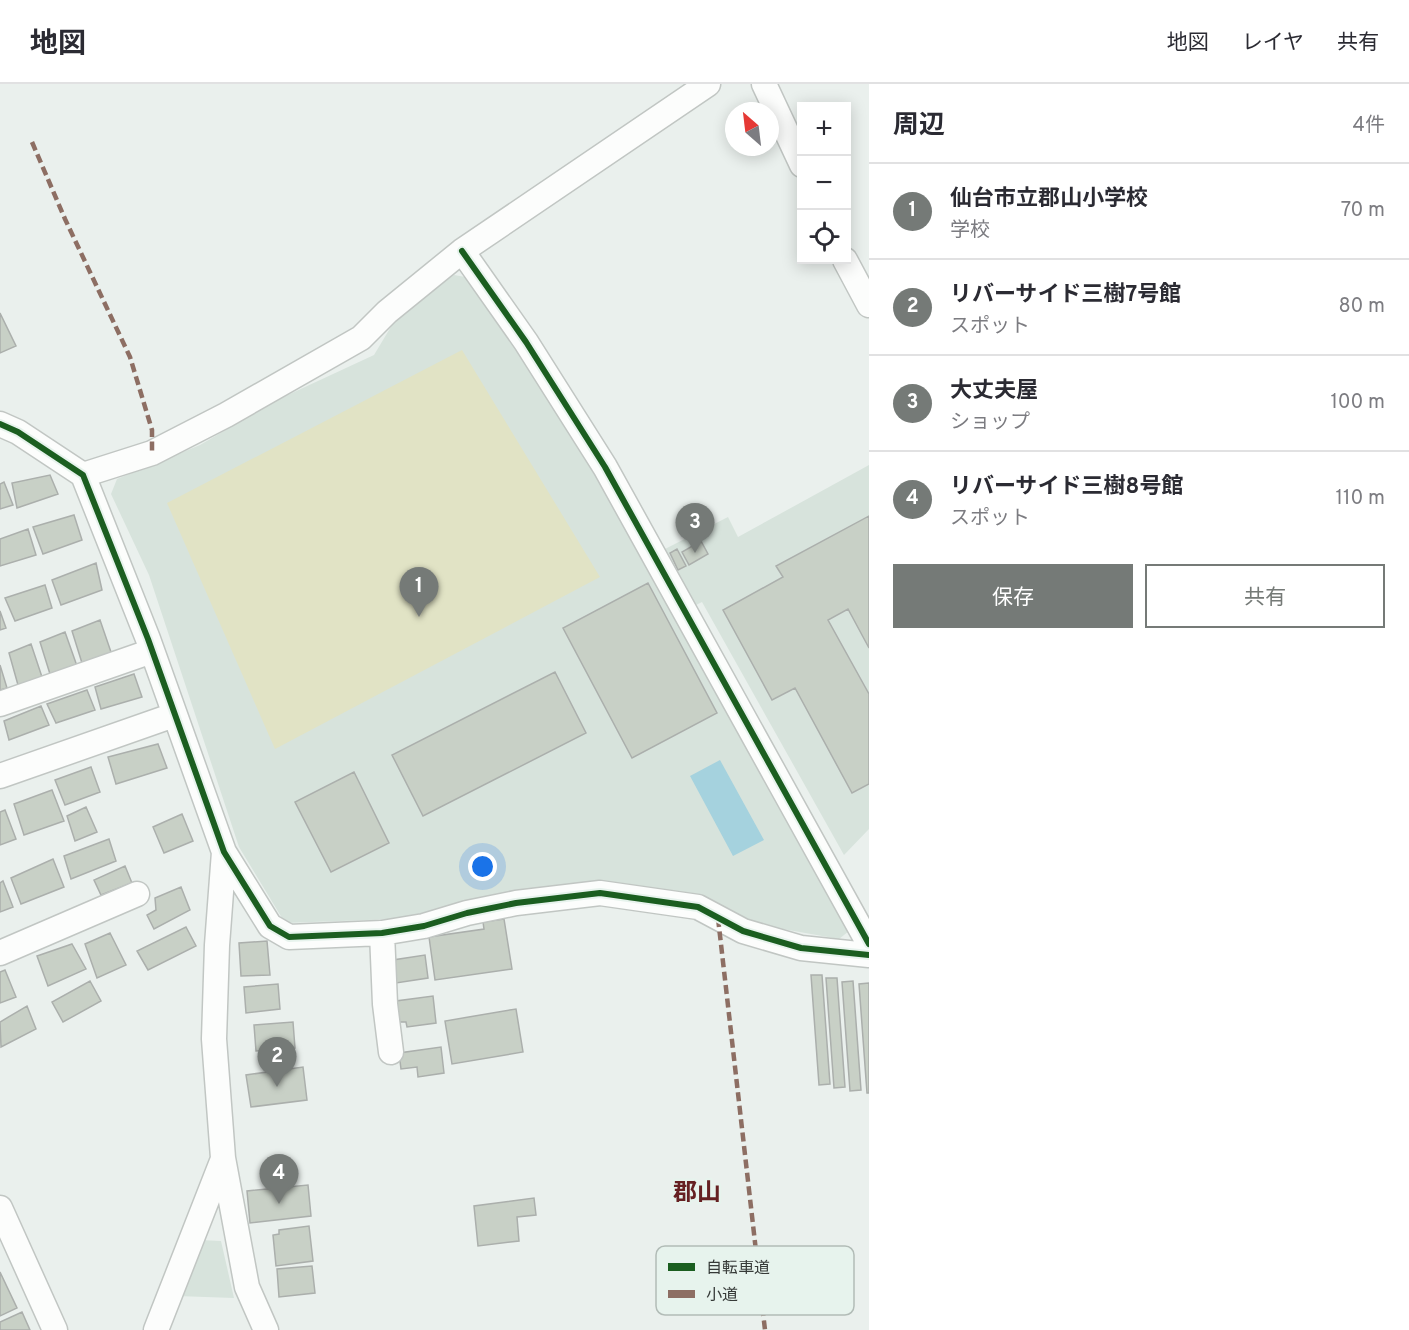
<!DOCTYPE html>
<html lang="ja">
<meta charset="utf-8">
<style>
:root{--surface:#fff;--page:#f2f2f3;--text:#2b2b33;--muted:#7c7c81;--line:#e1e1e2;--accent:#757a77}
body{margin:0;font-family:Overpass,"Noto Sans JP",sans-serif;background:var(--page);color:var(--text)}
.controls{position:absolute;right:18px;top:18px;display:grid;overflow:hidden;border-radius:0px;box-shadow:0 3px 15px #0003}
.controls button{width:54px;height:54px;display:grid;place-items:center;padding:0;border:0;border-bottom:2px solid var(--line);background:var(--surface);color:var(--text);font:30px sans-serif}
.compass{position:absolute;left:725px;top:18px;width:54px;height:54px;border-radius:50%;background:var(--surface);box-shadow:0 3px 15px #0003;rotate:332deg}
.you{position:absolute;left:483px;top:783px;width:21px;height:21px;margin:-15px;border:4px solid #fff;border-radius:50%;background:#1a73e8;box-shadow:0 0 0 9px #1a73e833}
.badge{display:grid;place-items:center;width:39px;height:39px;border-radius:50%;background:var(--accent);color:#fff;font-size:20px;font-weight:700}
.pin{position:absolute;translate:-50% -50px;filter:drop-shadow(0 2px 3px #0008)}
.pin::after{content:'';position:absolute;top:32px;width:21px;height:18px;background:inherit;clip-path:polygon(0 0,100% 0,50% 100%)}
.list{margin:0;padding:0;list-style:none}
h2{display:flex;justify-content:space-between;align-items:center;height:78px;margin:0;padding:0 24px;font-size:26px}
h2 small{font-size:20px;font-weight:400;color:var(--muted)}
.list li{display:grid;grid-template-columns:39px 1fr auto;gap:18px;align-items:center;box-sizing:border-box;height:96px;padding:0 24px;border-top:2px solid var(--line)}
.list b{display:block;font-size:22px;white-space:nowrap}
.list p{margin:0;font-size:20px;white-space:nowrap;color:var(--muted)}
.list em{font-size:20px;font-style:normal;color:var(--muted)}
.actions{display:flex;gap:12px;padding:18px 24px}
.actions a{flex:1;padding:14px 0;border:2px solid var(--accent);border-radius:0px;text-align:center;font-size:21px;color:var(--accent)}
.actions .main{background:var(--accent);color:#fff}
.icon{flex:none;width:33px;height:33px;fill:none;stroke:currentColor;stroke-width:2;stroke-linecap:round;stroke-linejoin:round}
.map{position:relative;flex:none;width:869px;height:1246px;overflow:hidden}
header{display:flex;align-items:center;gap:36px;box-sizing:border-box;height:84px;padding:0 30px;background:var(--surface);border-bottom:2px solid var(--line)}
header strong{font-size:28px}
nav{display:flex;gap:33px;margin-inline-start:auto;font-size:21px}
main{display:flex}
aside{flex:1;background:var(--surface)}
.map>svg:first-child{display:block}
</style>
<header>
<strong>地図</strong>
<nav><a>地図</a><a>レイヤ</a><a>共有</a></nav>
</header>
<main>
<div class="map">
<svg width="869" height="1246" viewBox="0 0 869 1246">
<rect width="100%" height="100%" fill="#eaf0ed"/>
<path fill="#d7e3dc" d="M454 191 471 194 569 345 707 588 849 847 839 855 766 842 727 826 686 814 422 834 285 839 239 763 149 491 111 410 117 395 200 361 277 316 374 271 398 231Z
M869 381V745L844 771 702 518 694 522 663 466 728 433 738 453Z
M200 1156 221 1157 234 1214 177 1212Z"/>
<path fill="#e1e3c5" d="M462 266 600 493 275 665 167 419Z"/>
<path fill="#a5d2de" d="M720 676 764 756 733 772 690 692Z"/>
<path fill="#c8d0c6" stroke="#abafac" stroke-width="1.5" d="M0 229 16 262 0 269Z
M50 391 58 410 17 424 12 399Z
M4 398 13 421 0 425V400Z
M74 431 82 456 43 470 33 443Z
M869 432V564L848 525 828 536 869 610V700L852 709 795 604 772 616 723 526 783 493 776 482Z
M28 445 36 471 0 482V455Z
M701 457 708 470 689 481 682 468Z
M677 465 686 482 678 486 670 469Z
M96 479 102 506 61 521 52 496Z
M648 499 717 629 632 674 563 544Z
M45 501 52 524 15 537 5 514Z
M0 527 6 544 0 546Z
M100 536 112 571 82 579 72 547Z
M65 548 77 582 50 590 40 558Z
M31 560 42 593 18 601 9 569Z
M0 581 7 604 0 606Z
M555 588 586 649 423 732 392 671Z
M134 590 142 613 101 625 95 603Z
M87 606 95 626 56 639 47 620Z
M41 622 49 641 9 656 4 637Z
M158 660 167 684 116 700 108 673Z
M91 683 100 708 65 721 55 696Z
M354 688 389 759 331 788 295 718Z
M52 706 64 737 24 751 14 720Z
M86 723 97 748 75 757 67 732Z
M5 726 16 755 0 761V728Z
M182 730 193 757 164 769 153 743Z
M109 755 116 777 71 795 64 772Z
M53 775 64 803 21 820 11 794Z
M125 782 132 799 101 811 94 796Z
M3 797 13 823 0 828V799Z
M181 803 190 826 154 845 147 831 156 826 155 814Z
M504 835 512 885 435 896 429 853 484 845 483 838Z
M186 843 196 862 148 886 137 867Z
M110 849 126 881 97 894 85 860Z
M267 857 270 891 241 892 239 859Z
M72 860 86 885 48 902 37 872Z
M425 871 428 894 396 899 393 876Z
M5 886 16 913 0 919V888Z
M811 891H822L830 1000 819 1001Z
M826 894H837L845 1003 834 1004Z
M90 897 101 917 63 938 52 918Z
M853 897 861 1006 850 1007 842 898Z
M869 899V1009H867L859 900Z
M278 900 280 925 246 929 244 903Z
M433 912 436 939 407 943 406 938H399L396 917Z
M27 922 36 945 1 963 0 938Z
M516 925 523 968 452 980 445 937Z
M293 938 295 964 256 967 254 941Z
M441 963 444 989 418 993 417 983 401 985 399 969Z
M303 983 307 1016 251 1023 246 991Z
M308 1101 311 1132 250 1139 247 1107Z
M534 1114 536 1131 517 1133 519 1157 478 1162 474 1122Z
M309 1142 313 1177 276 1182 273 1151 279 1150V1146Z
M312 1182 315 1209 279 1213 277 1185Z
M0 1188 17 1224 0 1232Z
M22 1228 30 1246H0V1238Z"/>
<g fill="none" stroke-linecap="round" stroke-linejoin="round">
<defs>
<path id="minor" d="M764 0 802 81
M462 167 526 258 605 383 869 860
M845 176 869 221
M0 340 18 348 83 391 148 555 224 768 270 842 289 853 382 849 424 842 467 829 516 819 600 809 698 823 743 847 801 864 869 871
M83 391 152 369 226 331 361 254 387 228 462 167 708 0
M0 620 152 567
M0 692 174 631
M224 768 217 861 214 955 223 1074 247 1203 266 1246
M382 849 385 920 391 968
M0 869 137 810
M0 1124 55 1246
M156 1246 223 1075"/>
</defs>
<use href="#minor" stroke="#c1c6c3" stroke-width="27"/>
<use href="#minor" stroke="#fcfdfc" stroke-width="24"/>
<path stroke="#8d6e63" stroke-width="4.5" stroke-dasharray="9 4.5" stroke-linecap="butt" d="M32 58 65 135 130 273 152 346V369
M718 834 765 1246"/>
<defs>
<path id="cycleway" d="M462 167 526 258 605 383 869 860
M0 340 18 348 83 391 148 555 224 768 270 842 289 853 382 849 424 842 467 829 516 819 600 809 698 823 743 847 801 864 869 871"/>
</defs>
<use href="#cycleway" stroke="#e7f3ed" stroke-width="10"/>
<use href="#cycleway" stroke="#1b5e20" stroke-width="6"/>
</g>
<g text-anchor="middle" stroke-width="5" stroke-linejoin="round" paint-order="stroke">
<g font-size="24" font-weight="bold" fill="#662022" stroke="#e7f3ed">
<text x="697" y="1116">郡山</text>
</g>
</g>
<rect x="656" y="1162" width="198" height="69" rx="9" fill="#e7f3ed" stroke="#b2bcb7" stroke-width="1.5"/>
<rect x="668" y="1179" width="27" height="8" fill="#1b5e20"/>
<rect x="668" y="1206" width="27" height="8" fill="#8d6e63"/>
<g font-size="16" fill="#363a38">
<text x="706" y="1189">自転車道</text>
<text x="706" y="1216">小道</text>
</g>
</svg>
<div class="controls">
<button>+</button>
<button>−</button>
<button><svg class="icon" aria-label="locate" viewBox="0 0 24 24"><circle cx="12" cy="12" r="6"/><path d="M12 2v4M12 18v4M2 12h4M18 12h4"/></svg></button>
</div>
<svg class="compass" viewBox="-18 -18 36 36"><path d="M0-13l5 13h-10z" fill="#e53935"/><path d="M0 13l5-13h-10z" fill="#7c7c81"/></svg>
<div class="you"></div>
<div class="pin badge" style="left:419px;top:533px">1</div>
<div class="pin badge" style="left:277px;top:1003px">2</div>
<div class="pin badge" style="left:695px;top:469px">3</div>
<div class="pin badge" style="left:279px;top:1120px">4</div>
</div>
<aside>
<h2>周辺<small>4件</small></h2>
<ul class="list">
<li><span class="badge">1</span><div><b>仙台市立郡山小学校</b><p>学校</p></div><em>70 m</em></li>
<li><span class="badge">2</span><div><b>リバーサイド三樹7号館</b><p>スポット</p></div><em>80 m</em></li>
<li><span class="badge">3</span><div><b>大丈夫屋</b><p>ショップ</p></div><em>100 m</em></li>
<li><span class="badge">4</span><div><b>リバーサイド三樹8号館</b><p>スポット</p></div><em>110 m</em></li>
</ul>
<div class="actions"><a class="main">保存</a><a>共有</a></div>
</aside>
</main>
